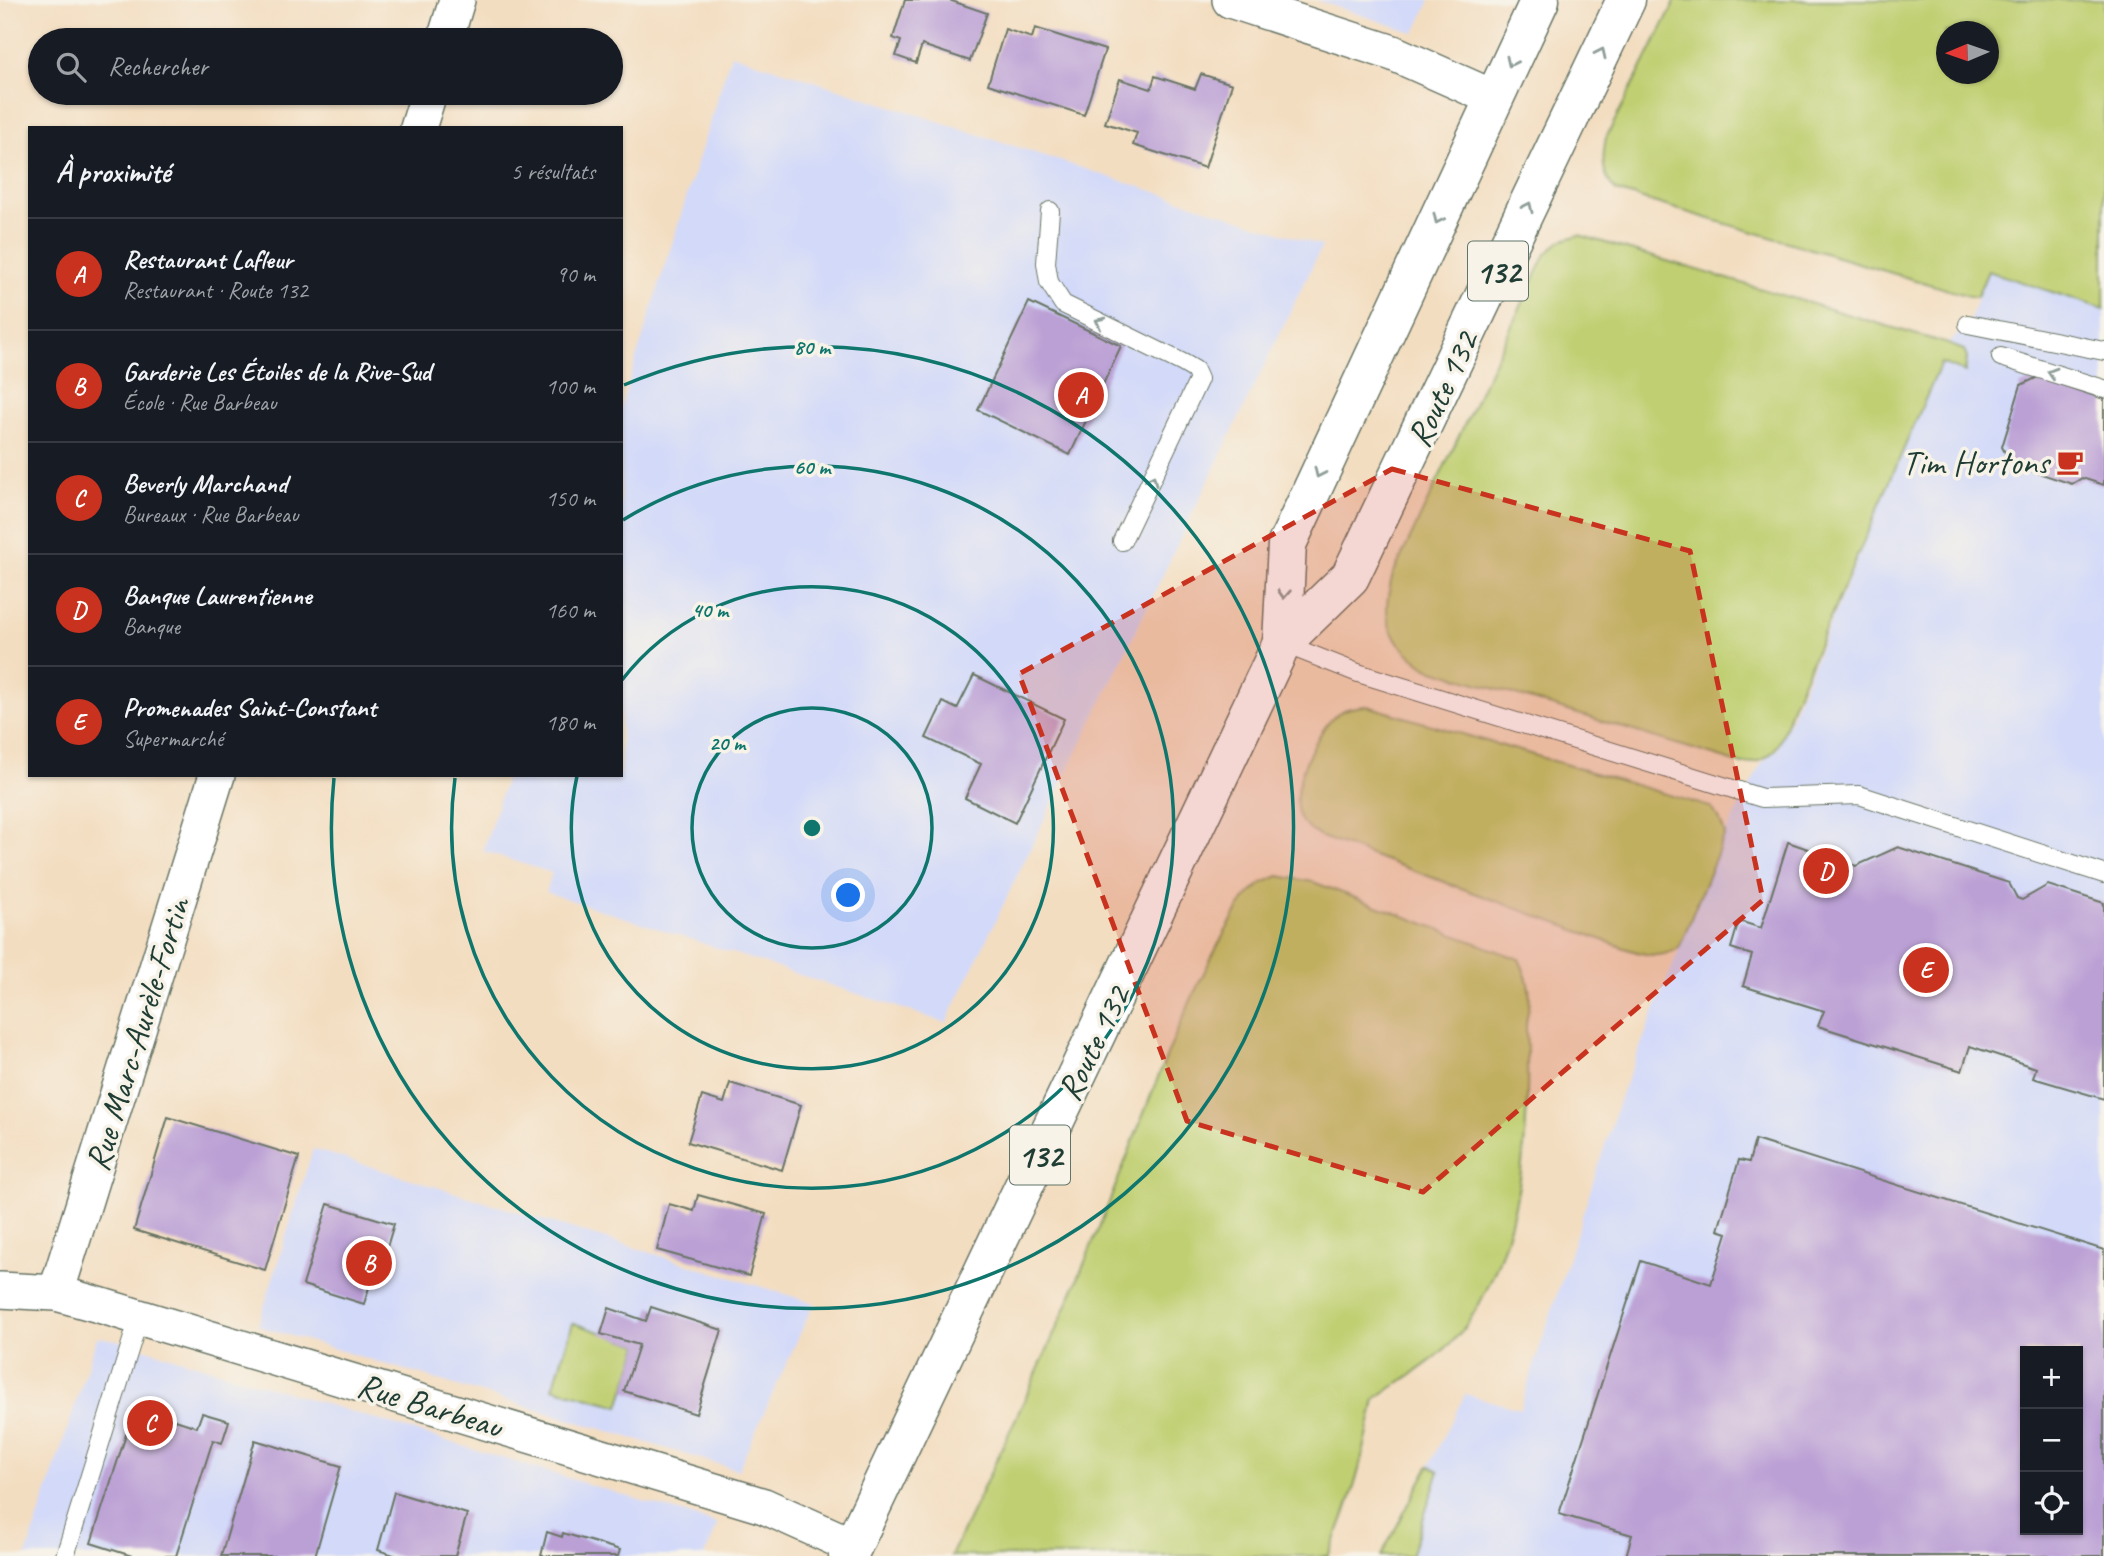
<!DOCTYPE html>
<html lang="fr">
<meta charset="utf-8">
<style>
:root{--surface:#171b24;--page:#242831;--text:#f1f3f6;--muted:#9ea1a6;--line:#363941;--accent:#c8321e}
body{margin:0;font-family:Caveat,sans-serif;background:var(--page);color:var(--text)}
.controls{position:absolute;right:21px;bottom:21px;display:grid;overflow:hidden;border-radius:0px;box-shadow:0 2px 5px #0004}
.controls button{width:63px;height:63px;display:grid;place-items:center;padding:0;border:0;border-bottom:2px solid var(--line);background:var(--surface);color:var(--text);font:35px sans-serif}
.compass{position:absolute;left:1936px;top:21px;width:63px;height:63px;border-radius:50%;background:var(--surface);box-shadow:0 2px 5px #0004;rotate:268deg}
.you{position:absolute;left:849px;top:896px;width:24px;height:24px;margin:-18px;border:5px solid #fff;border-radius:50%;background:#1a73e8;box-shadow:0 0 0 10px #1a73e833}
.badge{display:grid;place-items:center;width:46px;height:46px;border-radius:50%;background:var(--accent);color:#fff;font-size:23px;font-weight:700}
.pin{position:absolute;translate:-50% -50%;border:4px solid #fff;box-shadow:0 2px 7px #0006}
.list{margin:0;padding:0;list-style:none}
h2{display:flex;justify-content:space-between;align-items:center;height:91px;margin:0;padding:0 28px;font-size:30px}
h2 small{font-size:23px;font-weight:400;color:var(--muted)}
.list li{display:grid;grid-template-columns:46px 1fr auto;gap:21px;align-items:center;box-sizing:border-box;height:112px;padding:0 28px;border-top:2px solid var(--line)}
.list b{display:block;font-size:26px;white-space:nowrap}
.list p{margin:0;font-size:23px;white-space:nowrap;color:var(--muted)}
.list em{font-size:23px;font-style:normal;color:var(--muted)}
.icon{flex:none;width:38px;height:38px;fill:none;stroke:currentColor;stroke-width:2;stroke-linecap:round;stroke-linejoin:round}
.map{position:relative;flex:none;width:2104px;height:1556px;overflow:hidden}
.search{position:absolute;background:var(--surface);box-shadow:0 2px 5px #0004;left:28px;top:28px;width:595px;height:77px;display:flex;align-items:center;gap:18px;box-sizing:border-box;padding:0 24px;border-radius:38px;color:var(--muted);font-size:26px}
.panel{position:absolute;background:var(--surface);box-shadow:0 2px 5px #0004;left:28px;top:126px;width:595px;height:651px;border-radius:0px}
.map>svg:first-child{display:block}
</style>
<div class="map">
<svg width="2104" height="1556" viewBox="0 0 2104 1556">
<rect width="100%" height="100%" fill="#f7f3e8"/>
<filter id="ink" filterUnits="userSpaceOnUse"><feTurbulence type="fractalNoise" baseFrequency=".0143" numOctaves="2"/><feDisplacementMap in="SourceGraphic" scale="14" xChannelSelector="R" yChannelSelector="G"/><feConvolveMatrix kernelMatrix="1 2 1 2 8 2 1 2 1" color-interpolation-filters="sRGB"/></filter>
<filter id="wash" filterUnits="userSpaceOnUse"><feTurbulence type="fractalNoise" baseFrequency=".00686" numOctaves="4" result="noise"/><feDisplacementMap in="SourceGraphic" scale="28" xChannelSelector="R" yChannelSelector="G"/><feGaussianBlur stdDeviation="1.57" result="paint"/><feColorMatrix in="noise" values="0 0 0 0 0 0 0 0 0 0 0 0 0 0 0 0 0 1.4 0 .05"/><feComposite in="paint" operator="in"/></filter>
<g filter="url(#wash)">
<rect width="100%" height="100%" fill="#f3ddc0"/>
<path fill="#d2d9f9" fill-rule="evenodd" d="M1316 0H1430L1415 33Z
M731 54 1322 246 946 1023 546 892 552 873 483 851 507 775H621V407Z
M1987 271 2104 309V1556H1411L1439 1471 1429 1466 1465 1394 1520 1409 1621 1095 1725 834 1762 763 1777 750 1948 344 1968 324ZM2025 1351H2078V1530H2025Z
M313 1149 814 1303 738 1470 258 1326Z
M97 1337 117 1340 718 1524 705 1556H26Z"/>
<path fill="#c0cf71" stroke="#708652" stroke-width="2" fill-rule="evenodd" d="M1676 0H2104V309L1988 271 1977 297 1969 296 1616 191C1601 174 1602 158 1606 138ZM1946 32H1988V74H1946Z
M1579 235 1948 344 1964 350 1967 358 1965 372 1941 363 1793 704C1781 736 1781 762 1742 764L1427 668C1387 639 1380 621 1393 574L1546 254 1560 241Z
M1367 706 1710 807 1719 818 1725 834 1679 948C1662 958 1649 956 1630 950L1319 836C1314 832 1306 828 1302 822 1284 797 1315 733 1336 715 1344 708 1356 707 1367 706Z
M1279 876 1313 882 1519 959C1526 974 1532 990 1529 1006 1528 1013 1526 1019 1526 1027 1531 1124 1524 1236 1469 1321 1446 1356 1408 1376 1375 1399 1364 1454 1352 1505 1328 1556H951C1000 1452 1050 1349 1093 1242 1140 1130 1176 1013 1239 908 1250 891 1260 883 1279 876Z
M573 1323 639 1345 619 1406 553 1388Z
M1429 1466 1439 1471 1411 1556H1381Z"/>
<g id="blocks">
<path fill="#bba0d5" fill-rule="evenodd" d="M905 0H949L987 13 970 61 922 45 916 63 896 56 901 41 893 38Z
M1035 28 1105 50 1084 115 988 84 1005 29 1032 38Z
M1201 74 1232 84 1205 168 1133 145 1137 133 1105 123 1120 79 1151 89 1155 76 1195 89Z
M1029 302 1121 346 1070 455 978 410Z
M2038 377 2104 399V485L2082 478 2072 484 2011 464 2002 447 2021 385Z
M974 675 1064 719 1015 823 965 798 981 764 926 738 943 702 957 709Z
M1788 842 1856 866 1898 847 2009 883 2017 898 2022 900 2048 885 2104 903V1099L2033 1078 2036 1068 1970 1046 1962 1071 1818 1026 1824 1011 1743 986 1752 955 1731 948 1739 921 1761 928Z
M730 1083 801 1105 782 1170 688 1142 702 1096 724 1103Z
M168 1117 299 1157 265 1270 134 1230Z
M1755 1140 2104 1250V1556H1626L1632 1535 1559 1514 1641 1261 1711 1284 1727 1233 1718 1230 1739 1160 1749 1162ZM2025 1351H2078V1530H2025Z
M698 1195 766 1214 749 1276 657 1250 669 1204 694 1211Z
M328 1204 394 1224 382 1263 377 1261 364 1304 303 1285Z
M651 1307 722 1330 696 1414 624 1391 639 1345 601 1334 609 1308 646 1321Z
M135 1407 197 1427 202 1413 229 1421 222 1443 213 1440 176 1556H132L91 1543Z
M255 1440 341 1466 315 1556H221Z
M394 1492 467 1514 455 1556H397L378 1550Z
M547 1532 562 1537 563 1533 620 1550 618 1556H541Z"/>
</g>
</g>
<g filter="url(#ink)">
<use href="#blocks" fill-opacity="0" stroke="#697565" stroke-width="2"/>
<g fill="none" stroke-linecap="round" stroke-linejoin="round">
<defs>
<path id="lane" d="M1050 211 1046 263 1049 282 1063 304 1183 363 1195 370 1199 379 1122 541
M1968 324 2104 351
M2001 357 2104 389
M1282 643 1358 673 1762 798 1859 795 2104 874
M65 1556 139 1318"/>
<path id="street" d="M1230 0 1393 53 1494 98
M445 40 457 0
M418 128 429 93
M0 1290 56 1293 99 1305 764 1506 853 1546
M56 1293 217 775"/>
<path id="highway" d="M1282 643 1287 544 1540 0
M848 1556 1282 643 1350 577 1626 0"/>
</defs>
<use href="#lane" stroke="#697565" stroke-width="20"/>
<use href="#street" stroke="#697565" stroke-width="38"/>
<use href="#highway" stroke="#697565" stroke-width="41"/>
<use href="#lane" stroke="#fff" stroke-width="18"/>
<use href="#street" stroke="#fff" stroke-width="35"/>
<use href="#highway" stroke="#fff" stroke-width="38"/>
</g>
<defs><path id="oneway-chevron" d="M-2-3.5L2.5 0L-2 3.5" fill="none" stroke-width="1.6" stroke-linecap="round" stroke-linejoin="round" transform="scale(1.75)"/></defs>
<g stroke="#8f9e9a">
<use href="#oneway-chevron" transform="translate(1601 53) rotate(-65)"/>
<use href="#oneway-chevron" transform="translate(1511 62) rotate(115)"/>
<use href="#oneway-chevron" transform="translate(1528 207) rotate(-65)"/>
<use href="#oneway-chevron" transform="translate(1438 219) rotate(115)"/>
<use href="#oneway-chevron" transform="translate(1100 322) rotate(-154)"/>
<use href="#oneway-chevron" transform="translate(2052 373) rotate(-163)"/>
<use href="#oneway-chevron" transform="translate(1319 473) rotate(115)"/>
<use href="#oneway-chevron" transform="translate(1152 480) rotate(-64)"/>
<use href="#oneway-chevron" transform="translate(1284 594) rotate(93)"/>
</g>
</g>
<path fill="#c8321e" fill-opacity="0.2" stroke="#c8321e" stroke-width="5" stroke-dasharray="14 9" stroke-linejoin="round" d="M1392 469 1690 551 1763 900 1423 1192 1187 1121 1019 674Z"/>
<g fill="none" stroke="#0f766e" stroke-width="3.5">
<circle cx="812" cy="828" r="120"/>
<path d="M622 680A241 241 0 1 1 577 776"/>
<path d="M623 520A361 361 0 1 1 455 778"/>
<path d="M624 385A481 481 0 1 1 334 778"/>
</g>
<defs>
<symbol id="cafe-bare" viewBox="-9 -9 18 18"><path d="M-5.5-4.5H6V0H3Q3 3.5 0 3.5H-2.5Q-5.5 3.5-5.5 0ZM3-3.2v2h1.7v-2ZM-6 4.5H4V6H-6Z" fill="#c8321e" stroke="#f7f3e8" stroke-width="2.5" paint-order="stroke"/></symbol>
</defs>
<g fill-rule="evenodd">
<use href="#cafe-bare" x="2051" y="443" width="38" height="38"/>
</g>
<g text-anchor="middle" stroke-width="7" stroke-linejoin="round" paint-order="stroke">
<g fill="#f7f3e8" stroke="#60746a" stroke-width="2">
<rect x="1468" y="241.5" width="60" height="59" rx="5"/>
<rect x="1010" y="1125.5" width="60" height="59" rx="5"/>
</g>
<g font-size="33" font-weight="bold" fill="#1f3d34">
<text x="1498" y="283">132</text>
<text x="1040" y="1167">132</text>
</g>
<g font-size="35" fill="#1f3d34" stroke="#f7f3e8">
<text transform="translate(1442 389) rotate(-65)" y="12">Route 132</text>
<text transform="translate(137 1034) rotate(-73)" y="12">Rue Marc-Aurèle-Fortin</text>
<text transform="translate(1093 1043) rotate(-64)" y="12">Route 132</text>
<text transform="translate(430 1405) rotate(17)" y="12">Rue Barbeau</text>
</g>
<g font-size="35" fill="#1f3d34" stroke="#f7f3e8" text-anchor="end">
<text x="2049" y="474">Tim Hortons</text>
</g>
</g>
<circle cx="812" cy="828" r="10" fill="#0f766e" stroke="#f7f3e8" stroke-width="3.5"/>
<g font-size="21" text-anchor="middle" font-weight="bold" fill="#0f766e" stroke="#f7f3e8" stroke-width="7" stroke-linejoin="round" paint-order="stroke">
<text x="812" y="354">80 m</text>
<text x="812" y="474">60 m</text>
<text x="710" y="617">40 m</text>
<text x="727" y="750">20 m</text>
</g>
</svg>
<div class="controls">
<button>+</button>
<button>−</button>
<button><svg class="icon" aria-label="locate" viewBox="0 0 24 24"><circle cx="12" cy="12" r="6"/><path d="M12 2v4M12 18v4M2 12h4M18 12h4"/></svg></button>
</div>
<svg class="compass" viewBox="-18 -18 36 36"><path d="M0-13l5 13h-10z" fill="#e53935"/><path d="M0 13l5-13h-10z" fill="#9ea1a6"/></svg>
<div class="you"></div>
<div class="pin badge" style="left:1081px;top:395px">A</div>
<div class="pin badge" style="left:369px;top:1263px">B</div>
<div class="pin badge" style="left:150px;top:1423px">C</div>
<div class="pin badge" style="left:1826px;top:871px">D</div>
<div class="pin badge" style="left:1926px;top:970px">E</div>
<div class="search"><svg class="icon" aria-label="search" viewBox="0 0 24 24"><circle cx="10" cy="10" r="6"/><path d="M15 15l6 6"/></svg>Rechercher</div>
<section class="panel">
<h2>À proximité<small>5 résultats</small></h2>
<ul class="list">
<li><span class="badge">A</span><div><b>Restaurant Lafleur</b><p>Restaurant · Route 132</p></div><em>90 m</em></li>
<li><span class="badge">B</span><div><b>Garderie Les Étoiles de la Rive-Sud</b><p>École · Rue Barbeau</p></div><em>100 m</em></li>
<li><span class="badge">C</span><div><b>Beverly Marchand</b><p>Bureaux · Rue Barbeau</p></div><em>150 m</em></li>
<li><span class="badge">D</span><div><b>Banque Laurentienne</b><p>Banque</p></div><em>160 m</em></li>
<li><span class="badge">E</span><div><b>Promenades Saint-Constant</b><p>Supermarché</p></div><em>180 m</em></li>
</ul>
</section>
</div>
